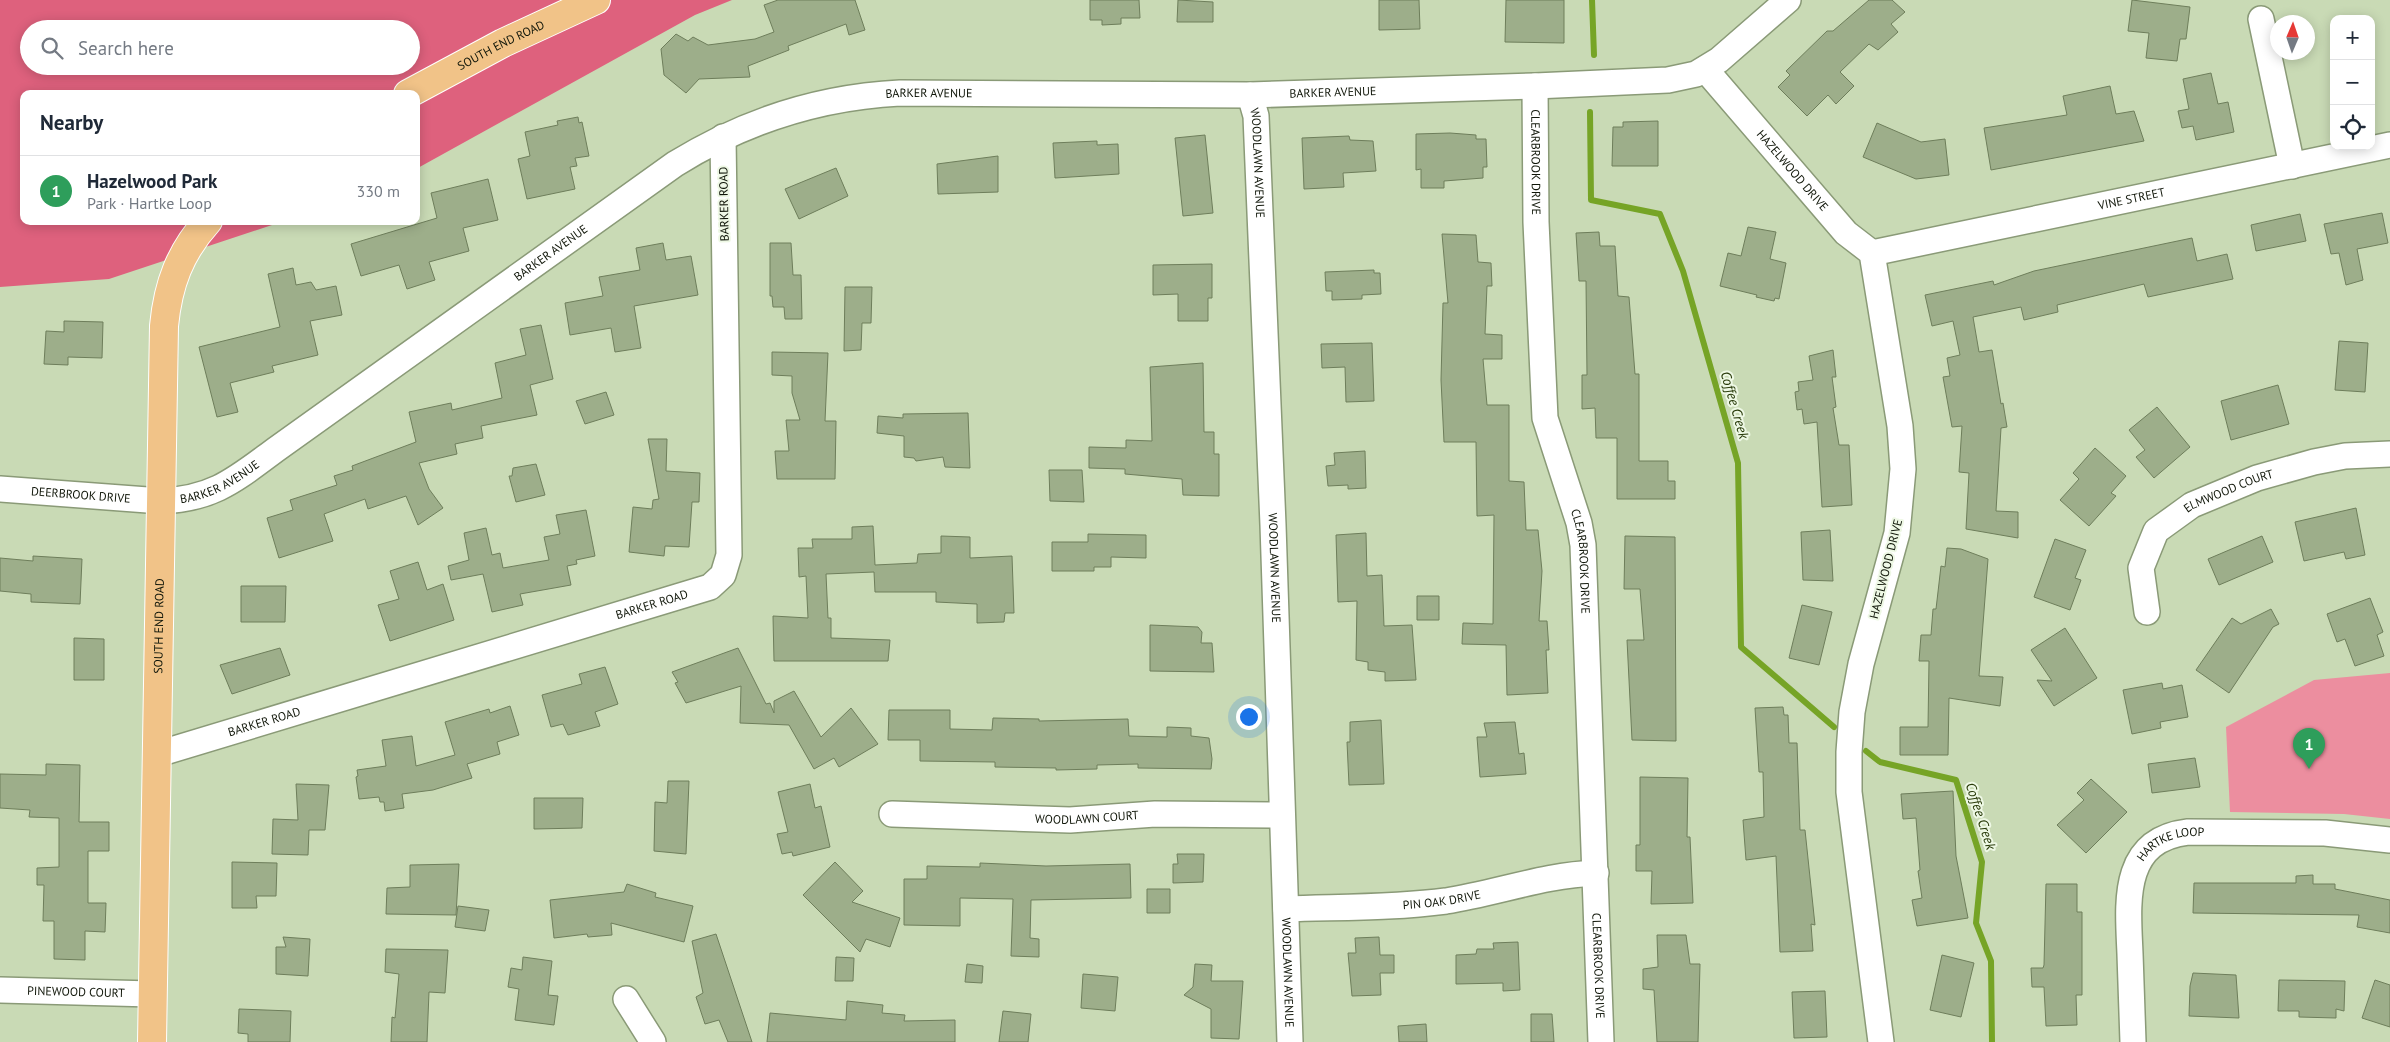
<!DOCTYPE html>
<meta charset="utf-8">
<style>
:root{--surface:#fff;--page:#f6f6f7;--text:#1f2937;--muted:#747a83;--line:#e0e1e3;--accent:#2563eb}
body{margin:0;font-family:"PT Sans",sans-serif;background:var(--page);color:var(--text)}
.controls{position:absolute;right:15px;top:15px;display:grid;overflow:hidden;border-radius:10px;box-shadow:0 2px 12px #0003}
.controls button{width:45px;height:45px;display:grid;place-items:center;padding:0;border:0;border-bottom:1px solid var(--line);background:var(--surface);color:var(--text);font:25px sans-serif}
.compass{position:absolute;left:2270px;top:15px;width:45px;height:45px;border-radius:50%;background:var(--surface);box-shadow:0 2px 12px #0003;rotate:2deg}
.you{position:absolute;left:1248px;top:716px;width:18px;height:18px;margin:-12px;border:4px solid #fff;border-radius:50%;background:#1a73e8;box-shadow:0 0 0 8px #1a73e833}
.badge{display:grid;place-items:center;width:32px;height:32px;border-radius:50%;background:var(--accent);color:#fff;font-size:16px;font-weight:700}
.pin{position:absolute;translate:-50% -41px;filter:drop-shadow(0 1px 2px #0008)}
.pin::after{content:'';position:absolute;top:26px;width:18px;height:15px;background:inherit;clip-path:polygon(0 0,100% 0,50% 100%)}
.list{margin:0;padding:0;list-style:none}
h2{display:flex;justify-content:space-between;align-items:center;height:65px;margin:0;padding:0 20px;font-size:21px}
h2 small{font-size:16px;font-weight:400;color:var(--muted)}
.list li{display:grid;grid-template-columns:32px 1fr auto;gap:15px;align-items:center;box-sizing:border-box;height:70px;padding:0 20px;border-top:1px solid var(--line)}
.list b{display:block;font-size:19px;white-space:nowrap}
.list p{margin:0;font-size:16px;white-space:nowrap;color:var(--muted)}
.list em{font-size:16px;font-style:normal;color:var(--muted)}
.icon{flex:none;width:28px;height:28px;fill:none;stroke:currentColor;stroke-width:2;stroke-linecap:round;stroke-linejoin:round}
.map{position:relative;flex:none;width:2390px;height:1042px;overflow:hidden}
.search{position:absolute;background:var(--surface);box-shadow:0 2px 12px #0003;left:20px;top:20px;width:400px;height:55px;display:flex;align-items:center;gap:12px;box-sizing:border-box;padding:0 18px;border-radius:28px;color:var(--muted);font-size:19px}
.panel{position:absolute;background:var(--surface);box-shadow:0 2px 12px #0003;left:20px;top:90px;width:400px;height:135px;border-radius:10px}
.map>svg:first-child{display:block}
</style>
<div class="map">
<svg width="2390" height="1042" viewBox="0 0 2390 1042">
<rect width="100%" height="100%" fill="#c9dab5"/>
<path fill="#ec8e9f" d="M2390 673V819L2344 814 2230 812 2226 727 2314 680Z"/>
<path fill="#de617d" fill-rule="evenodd" d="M0 0H732L695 15 416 169V94H24V221H284L109 279 0 287ZM29 29H411V66H29Z"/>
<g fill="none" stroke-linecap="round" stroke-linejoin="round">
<path stroke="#76a426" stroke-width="6" d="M1592 0 1594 55
M1590 112 1591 200 1660 214 1683 271 1738 463 1741 647 1834 727
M1866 751 1880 762 1956 780 1982 862 1976 923 1991 961 1992 1042"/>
</g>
<path fill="#9dae8a" stroke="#6e7e5b" d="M778 0H855L865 30 849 35 846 24 788 46 789 50 748 66 750 77 699 79 686 93 664 75 661 49 676 34 688 41 693 37 708 45 755 39 774 32 764 5Z
M1090 0H1139L1140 18H1121V24L1102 25V20H1090Z
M1178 0 1213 2V22H1177Z
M1379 0H1419L1420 29 1379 30Z
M1506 0H1564V43L1505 42Z
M1869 0H1892L1905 12 1891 24 1898 32 1878 50 1869 44 1840 72 1854 86 1836 104 1828 95 1807 116 1778 87 1790 75 1786 71 1827 31H1833Z
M2132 0 2190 7 2186 39H2180L2177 61 2146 58 2149 33 2128 31Z
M2211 73 2218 104 2228 102 2234 132 2196 140 2193 126 2182 128 2178 111 2189 109 2183 79Z
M2110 86 2116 114 2134 111 2144 141 1991 170 1984 128 2067 115 2063 96Z
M578 117 579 123 582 122 589 156 575 158 577 166 570 167 575 189 527 199 518 159 530 156 525 132 558 125 557 121Z
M1658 121V166H1612L1613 127H1623V122Z
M1877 123 1921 142 1945 139 1949 175 1916 179 1863 157Z
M1450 133 1476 135V139H1486L1487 167H1483V178L1444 181V188H1421V169L1416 170V134Z
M1205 135 1213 213 1183 216 1175 138Z
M1349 136 1350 140 1373 141 1376 171 1343 173 1344 187 1304 189 1302 138Z
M1097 141V145L1118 144 1119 174 1055 178 1053 143Z
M998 156V192L938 194 937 164Z
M836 168 848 196 799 219 785 189Z
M488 179 498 220 463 228 469 251 429 262 435 280 407 289 399 265 361 276 351 244 437 218 431 193Z
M2382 213 2388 243 2357 249 2363 280 2346 285 2339 253 2331 254 2324 224Z
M2300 214 2306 241 2256 251 2251 225Z
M1748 227 1776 232 1770 259 1786 263 1779 299 1775 298 1774 301 1756 297 1757 295 1720 286 1728 253 1741 256Z
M1599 232 1600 246H1615L1618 296 1629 297 1635 374H1639V461H1668V481H1675V499H1617V438H1596L1595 408 1582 409V375H1587L1586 281H1579L1576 233Z
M1442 234 1476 235 1478 262 1491 263 1492 286H1487L1485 334 1502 335V359H1483L1487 405H1509V481L1524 482 1526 530H1538L1542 571 1539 621H1547L1549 650H1546L1548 693 1507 695 1506 645 1462 644 1463 623 1493 624 1494 515 1477 516 1476 442H1444L1441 380 1443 303H1448Z
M2192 238 2197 261 2227 254 2233 279 2148 297 2144 284 2057 305 2058 312 2024 320 2021 307 1973 317 1979 352 1992 350 2001 404 2003 403 2007 427 2001 428 1996 511 2018 512V538L1966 529 1969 473 1959 472 1962 426 1952 427 1943 377 1950 376 1947 358 1960 355 1953 321 1932 326 1925 295 1993 281 1994 285 2034 271Z
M663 243 666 260 691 256 698 295 634 306 641 348 615 352 611 328 570 335 565 303 603 296 599 277 640 270 636 248Z
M770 243H791L793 275H801L802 319H785L784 307H773L772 296H770Z
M1212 264V298H1208V321H1178V294L1153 295V265Z
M293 268 296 285 311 282 316 290 336 286 342 315 310 321 318 355 272 366 274 372 230 383 238 412 217 417 199 347 280 327 268 274Z
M1374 270V273H1380L1381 294 1362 295V299L1332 300V291H1326L1325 272Z
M845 287H872L871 323H862L861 350 844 351Z
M64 321 103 322 102 358 68 357V365L44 364 46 331 64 332Z
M541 325 553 379 530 385 537 415 481 426 483 438 455 444 457 454 419 463 429 489 443 508 418 525 406 496 368 509 365 499 324 514 333 541 279 558 267 518 293 510 290 500 337 485 334 476 353 470 352 466 416 442 409 412 451 403 452 410 502 398 495 363 526 355 520 329Z
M2339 341 2368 343 2365 392 2335 390Z
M1372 343 1374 401 1346 402 1345 367 1322 368 1321 344Z
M1833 350 1836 377H1832L1836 407 1833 408 1839 445H1849L1852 505 1822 507 1817 422 1804 424 1802 409 1797 410 1795 392 1799 391 1798 382 1813 380 1809 356Z
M772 352 828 353 825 421H836L835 479H777L775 451H789L786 420H800L792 393V376L772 375Z
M1203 363 1204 432H1214V454H1219V496L1183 495 1182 479 1125 474V469L1089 468V447L1126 448V440L1152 441 1150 367Z
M2278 385 2289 424 2231 440 2221 401Z
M606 392 614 415 585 424 576 401Z
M2157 407 2190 447 2154 478 2136 457 2145 450 2129 430Z
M968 413 970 468 945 467 943 457 916 461 914 458 904 457V436L877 433 878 416 903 418V414Z
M648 439H667L666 471 700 473 699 502H692L689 547 665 546 664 556 629 552 633 507 652 509 653 500 659 499Z
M2095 448 2126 476 2111 493 2116 496 2089 526 2060 500 2079 479 2073 473Z
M1365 451 1366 488 1348 489V485L1328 486 1326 466 1335 465 1334 453Z
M536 464 545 495 516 502 509 476H512L513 468Z
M1049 470H1082L1084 502 1050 501Z
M2356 508 2365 555 2346 559 2344 552 2304 561 2295 522Z
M586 510 595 556 576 560 577 564 567 566 571 585 520 594 523 605 492 612 483 574 451 580 448 566 469 560 464 533 486 528 492 555 500 553 503 568 549 560 544 537 560 534 556 515Z
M873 526 875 565 917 563 918 554 941 553V536L970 537V558L1012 556 1014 613H1005L1004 622 977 623V604L936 602V592H875L874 572 826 574 828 618H831V638L890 640 888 661H774L773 616 808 618 806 576 799 577 798 548H813L812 539H852V527Z
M1830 530 1833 581 1803 580 1801 532Z
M1366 533 1367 576 1382 575 1384 626 1412 625 1416 680 1385 681V672L1368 670V662L1356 660 1357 601 1338 602 1336 535Z
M1088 534 1146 535V558L1111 557V567H1094V571H1052V542H1088Z
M1625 536 1675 537 1676 741 1632 740 1627 640H1644L1640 589H1624Z
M2262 536 2273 562 2219 585 2208 559Z
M2055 539 2086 550 2075 578 2081 580 2070 610 2034 597Z
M1947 548 1961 549 1988 559 1979 676 2003 677 2000 706 1949 698 1948 755H1900V727H1928L1929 661H1919L1921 635H1931L1933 609H1936L1941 566 1945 567Z
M33 556 82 559 80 604 31 602V594L0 591V558L33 561Z
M418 562 427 590 443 584 454 620 390 641 378 605 399 599 390 571Z
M241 586H286L285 622H241Z
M1417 596H1439V620H1417Z
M2370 598 2383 632 2377 635 2384 656 2355 666 2345 639 2337 642 2327 614Z
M1802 605 1832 612 1819 665 1789 658Z
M2271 609 2279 624 2273 627 2229 693 2196 670 2232 618 2241 624Z
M1150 625 1198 627 1202 632 1201 643H1212L1214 672 1150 671Z
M2065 628 2097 678 2054 706 2037 680 2052 681 2031 650Z
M74 638 104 639V680H74Z
M280 648 290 675 232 694 220 665Z
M738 648 766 704 770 703 774 713V701L794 691 821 737 851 708 878 744 839 767 834 758 814 769 789 725 740 723 741 686 686 703 675 683 678 682 672 672Z
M605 667 618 704 595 712 600 726 568 735 563 724 551 727 542 695 582 684 579 674Z
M2162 683 2163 689 2182 685 2188 717 2160 722 2161 728 2132 734 2123 690Z
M510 706 519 735 497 742 500 754 467 764 472 778 433 790 402 794 404 808 385 811 384 802H380L379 797 359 799 356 777 358 776 357 770 386 766 382 740 412 736 416 766 455 755 445 722 489 709 490 713Z
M1783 707 1784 715H1788L1789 743H1797L1800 830H1805L1815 925 1811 924 1813 951 1780 952 1776 856 1746 860 1743 820 1764 817 1763 772H1759L1755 708Z
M889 710H950V729L992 730 993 718 1039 719V721L1128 719 1129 736 1167 737V727L1191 728V736L1209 738 1212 759 1211 769 1138 768V764L1097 765V769L1056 770V768L995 767V762L920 761V740H888Z
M1381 720 1384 784 1349 785 1347 742H1350V722Z
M1515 722 1519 754 1524 753 1526 774 1480 777 1477 737H1487L1484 723Z
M2195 758 2200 787 2152 793 2148 764Z
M46 764 80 765 79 822H109V851H88V903H106L105 932 85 931V960L54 959V921H43L44 885H37V868L59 867V818L29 817 30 810 0 808V774L46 775Z
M1640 777 1688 778 1687 837H1690L1693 903 1651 904 1652 871H1636V845H1640Z
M2091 779 2127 812 2086 853 2057 825 2084 800 2077 793Z
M668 781H689L686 854 654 851 655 802 667 803Z
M296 784 329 785 325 830H309L308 855 272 854 273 819 298 820Z
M810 784 815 808 821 806 830 847 793 856 792 852 782 854 777 834 788 832 778 792Z
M1953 791 1956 856 1968 918 1917 926 1912 900 1922 898 1918 871 1920 870 1916 818 1903 819 1901 794Z
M534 798H583L582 828 534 829Z
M1177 854H1204L1203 882 1173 883V864H1178Z
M232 862 277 863 276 896H256L257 908H232Z
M835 862 863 891 852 902 900 918 890 947 866 939 860 952 803 895Z
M980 863 1046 866 1130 864 1131 898 1031 900 1030 938 1039 939V957L1011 956 1013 899 960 898V926L904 925V879H927V866L980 867Z
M459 864 456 915 386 914 387 888 410 887V865Z
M2313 875V884H2335V889L2390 900V933L2357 927 2359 915 2193 913 2194 883H2296V876Z
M627 884 656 893 655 897 693 906 684 942 611 923 612 935 588 937 587 934 554 938 550 900 624 892Z
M2046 884H2077V912H2082V995H2076L2077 1025 2046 1026 2044 987H2032L2031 968H2043L2044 965Z
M1147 889H1170V913H1147Z
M458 906 489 910 485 931 455 927Z
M716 934 752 1042H728L719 1020 705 1024 696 997 703 993 692 941Z
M1657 935H1686L1690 964H1700L1698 1042H1657L1654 990 1643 989V969L1658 967Z
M283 937 310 939 308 976 276 974V947H286Z
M1379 937 1380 955H1394V973H1380L1381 995 1352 996 1348 953H1356L1355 938Z
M1518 942 1520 990 1503 991V983L1456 984V955L1476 954 1477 949H1494L1493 943Z
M386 949 448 950 445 993 429 992 427 1042H391L392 1017 395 1018 399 974 385 972Z
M1942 955 1974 963 1961 1017 1930 1010Z
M523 957 552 961 548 995 558 996 554 1025 515 1020 519 989 508 987 511 968 522 970Z
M836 957 854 958 853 981H835Z
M967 964 983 966 982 983 965 982Z
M1195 964 1212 965 1211 981H1243L1239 1039 1211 1038V1009L1184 995 1193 987Z
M2193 973 2236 975 2239 1018 2189 1016 2190 986Z
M1083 974 1118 977 1115 1011 1081 1008Z
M2279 980 2345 981 2344 1011 2336 1009V1018L2299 1017V1011H2278Z
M2375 980 2390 985V1027L2362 1018Z
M1825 991 1827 1037 1794 1038 1792 992Z
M847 1001 883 1005 882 1013 905 1015 904 1021 955 1020V1042H767L770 1013 846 1020Z
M239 1009 291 1011 290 1042H248V1034L238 1033Z
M1003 1011 1031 1014 1028 1042H999Z
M1531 1014H1552L1554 1042H1531Z
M1426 1024 1427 1042H1399L1398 1026Z"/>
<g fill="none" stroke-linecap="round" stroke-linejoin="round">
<defs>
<g id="minor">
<path d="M2261 19 2292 166"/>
<path id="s1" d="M1705 69 1846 233 1872 253 1900 426 1903 469 1897 533 1861 664 1852 712 1849 752V792L1881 1042"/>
<path id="s2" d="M1535 86 1536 222 1545 418 1579 523 1583 545 1601 1042"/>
<path id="s3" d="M1250 95 1256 116 1273 525 1290 1042"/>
<path id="s4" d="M1872 253 2390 145"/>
<path id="s5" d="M0 489 161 501C215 499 237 478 278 448L675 164C743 122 820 97 900 93L1250 95 1535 86 1668 80 1696 74 1719 60 1788 0"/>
<path id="s6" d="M2147 612 2141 568 2156 531 2192 505 2257 478 2314 462 2345 456 2390 454"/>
<path id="s7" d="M158 754 710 587 723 575 729 555 723 137"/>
<path id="s8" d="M892 814 1070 820 1155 814 1281 815"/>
<path id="s9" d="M1286 909C1338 907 1393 908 1446 901 1497 893 1544 875 1596 873"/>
<path id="s10" d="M0 990 152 994"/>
<path d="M626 999 653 1042"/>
<path id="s11" d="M2133 1042C2132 1013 2131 983 2130 954 2128 904 2120 840 2188 832L2325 833 2390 840"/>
</g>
<g id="major">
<path id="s12" d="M408 94 503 43 596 0"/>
<path id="s13" d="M152 1042 164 326C168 284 180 252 208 221"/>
</g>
</defs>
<use href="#minor" stroke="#8a9a77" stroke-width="28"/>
<use href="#major" stroke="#fff" stroke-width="30"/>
<use href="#minor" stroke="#fff" stroke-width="25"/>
<use href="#major" stroke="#f1c388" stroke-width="28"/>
</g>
<g text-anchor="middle" stroke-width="4" stroke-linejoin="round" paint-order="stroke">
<g font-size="12" fill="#101609" stroke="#eef8e5">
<text dy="4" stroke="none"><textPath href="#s12" startOffset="105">SOUTH END ROAD</textPath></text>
<text dy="4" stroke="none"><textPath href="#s5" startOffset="1452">BARKER AVENUE</textPath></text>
<text dy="4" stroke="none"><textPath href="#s5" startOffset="1048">BARKER AVENUE</textPath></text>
<text dy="4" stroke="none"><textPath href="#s2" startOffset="76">CLEARBROOK DRIVE</textPath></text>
<text dy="4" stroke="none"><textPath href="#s3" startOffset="69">WOODLAWN AVENUE</textPath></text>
<text dy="4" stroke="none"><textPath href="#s1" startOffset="134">HAZELWOOD DRIVE</textPath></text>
<text dy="4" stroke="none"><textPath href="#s4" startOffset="265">VINE STREET</textPath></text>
<text transform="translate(724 204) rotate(-91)" y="4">BARKER ROAD</text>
<text dy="4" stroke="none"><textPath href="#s5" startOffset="628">BARKER AVENUE</textPath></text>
<text dy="4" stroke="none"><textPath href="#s5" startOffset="224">BARKER AVENUE</textPath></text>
<text dy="4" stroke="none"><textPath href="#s6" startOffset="168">ELMWOOD COURT</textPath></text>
<text dy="4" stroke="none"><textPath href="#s5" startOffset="81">DEERBROOK DRIVE</textPath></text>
<text dy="4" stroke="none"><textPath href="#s2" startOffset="481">CLEARBROOK DRIVE</textPath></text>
<text dy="4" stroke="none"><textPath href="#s3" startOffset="474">WOODLAWN AVENUE</textPath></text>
<text transform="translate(1886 569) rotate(-76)" y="4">HAZELWOOD DRIVE</text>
<text dy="4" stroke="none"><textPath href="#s7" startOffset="516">BARKER ROAD</textPath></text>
<text dy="4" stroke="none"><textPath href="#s13" startOffset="416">SOUTH END ROAD</textPath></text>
<text dy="4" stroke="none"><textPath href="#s7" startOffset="111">BARKER ROAD</textPath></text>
<text dy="4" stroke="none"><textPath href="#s8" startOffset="195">WOODLAWN COURT</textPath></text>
<text dy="4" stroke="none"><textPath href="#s11" startOffset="221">HARTKE LOOP</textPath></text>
<text dy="4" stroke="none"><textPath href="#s9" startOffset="156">PIN OAK DRIVE</textPath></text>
<text dy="4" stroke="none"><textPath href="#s2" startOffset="886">CLEARBROOK DRIVE</textPath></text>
<text dy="4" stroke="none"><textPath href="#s3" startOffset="879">WOODLAWN AVENUE</textPath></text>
<text dy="4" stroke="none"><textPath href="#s10" startOffset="76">PINEWOOD COURT</textPath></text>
</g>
<g font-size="14" font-style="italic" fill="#283a09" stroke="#eef8e5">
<text transform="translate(1735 405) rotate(74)" y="5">Coffee Creek</text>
<text transform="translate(1981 816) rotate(72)" y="5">Coffee Creek</text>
</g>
</g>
</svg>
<div class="controls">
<button>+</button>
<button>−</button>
<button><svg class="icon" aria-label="locate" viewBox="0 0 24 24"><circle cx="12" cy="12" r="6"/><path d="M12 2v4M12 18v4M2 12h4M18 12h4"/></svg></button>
</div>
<svg class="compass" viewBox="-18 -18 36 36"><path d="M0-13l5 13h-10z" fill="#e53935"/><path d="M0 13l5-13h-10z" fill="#747a83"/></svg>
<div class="you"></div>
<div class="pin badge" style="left:2309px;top:769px;background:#2e9e5b">1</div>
<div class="search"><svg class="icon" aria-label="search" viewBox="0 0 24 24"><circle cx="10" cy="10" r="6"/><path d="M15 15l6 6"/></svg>Search here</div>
<section class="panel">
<h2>Nearby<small></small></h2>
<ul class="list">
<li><span class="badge" style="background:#2e9e5b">1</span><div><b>Hazelwood Park</b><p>Park · Hartke Loop</p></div><em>330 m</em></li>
</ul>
</section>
</div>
